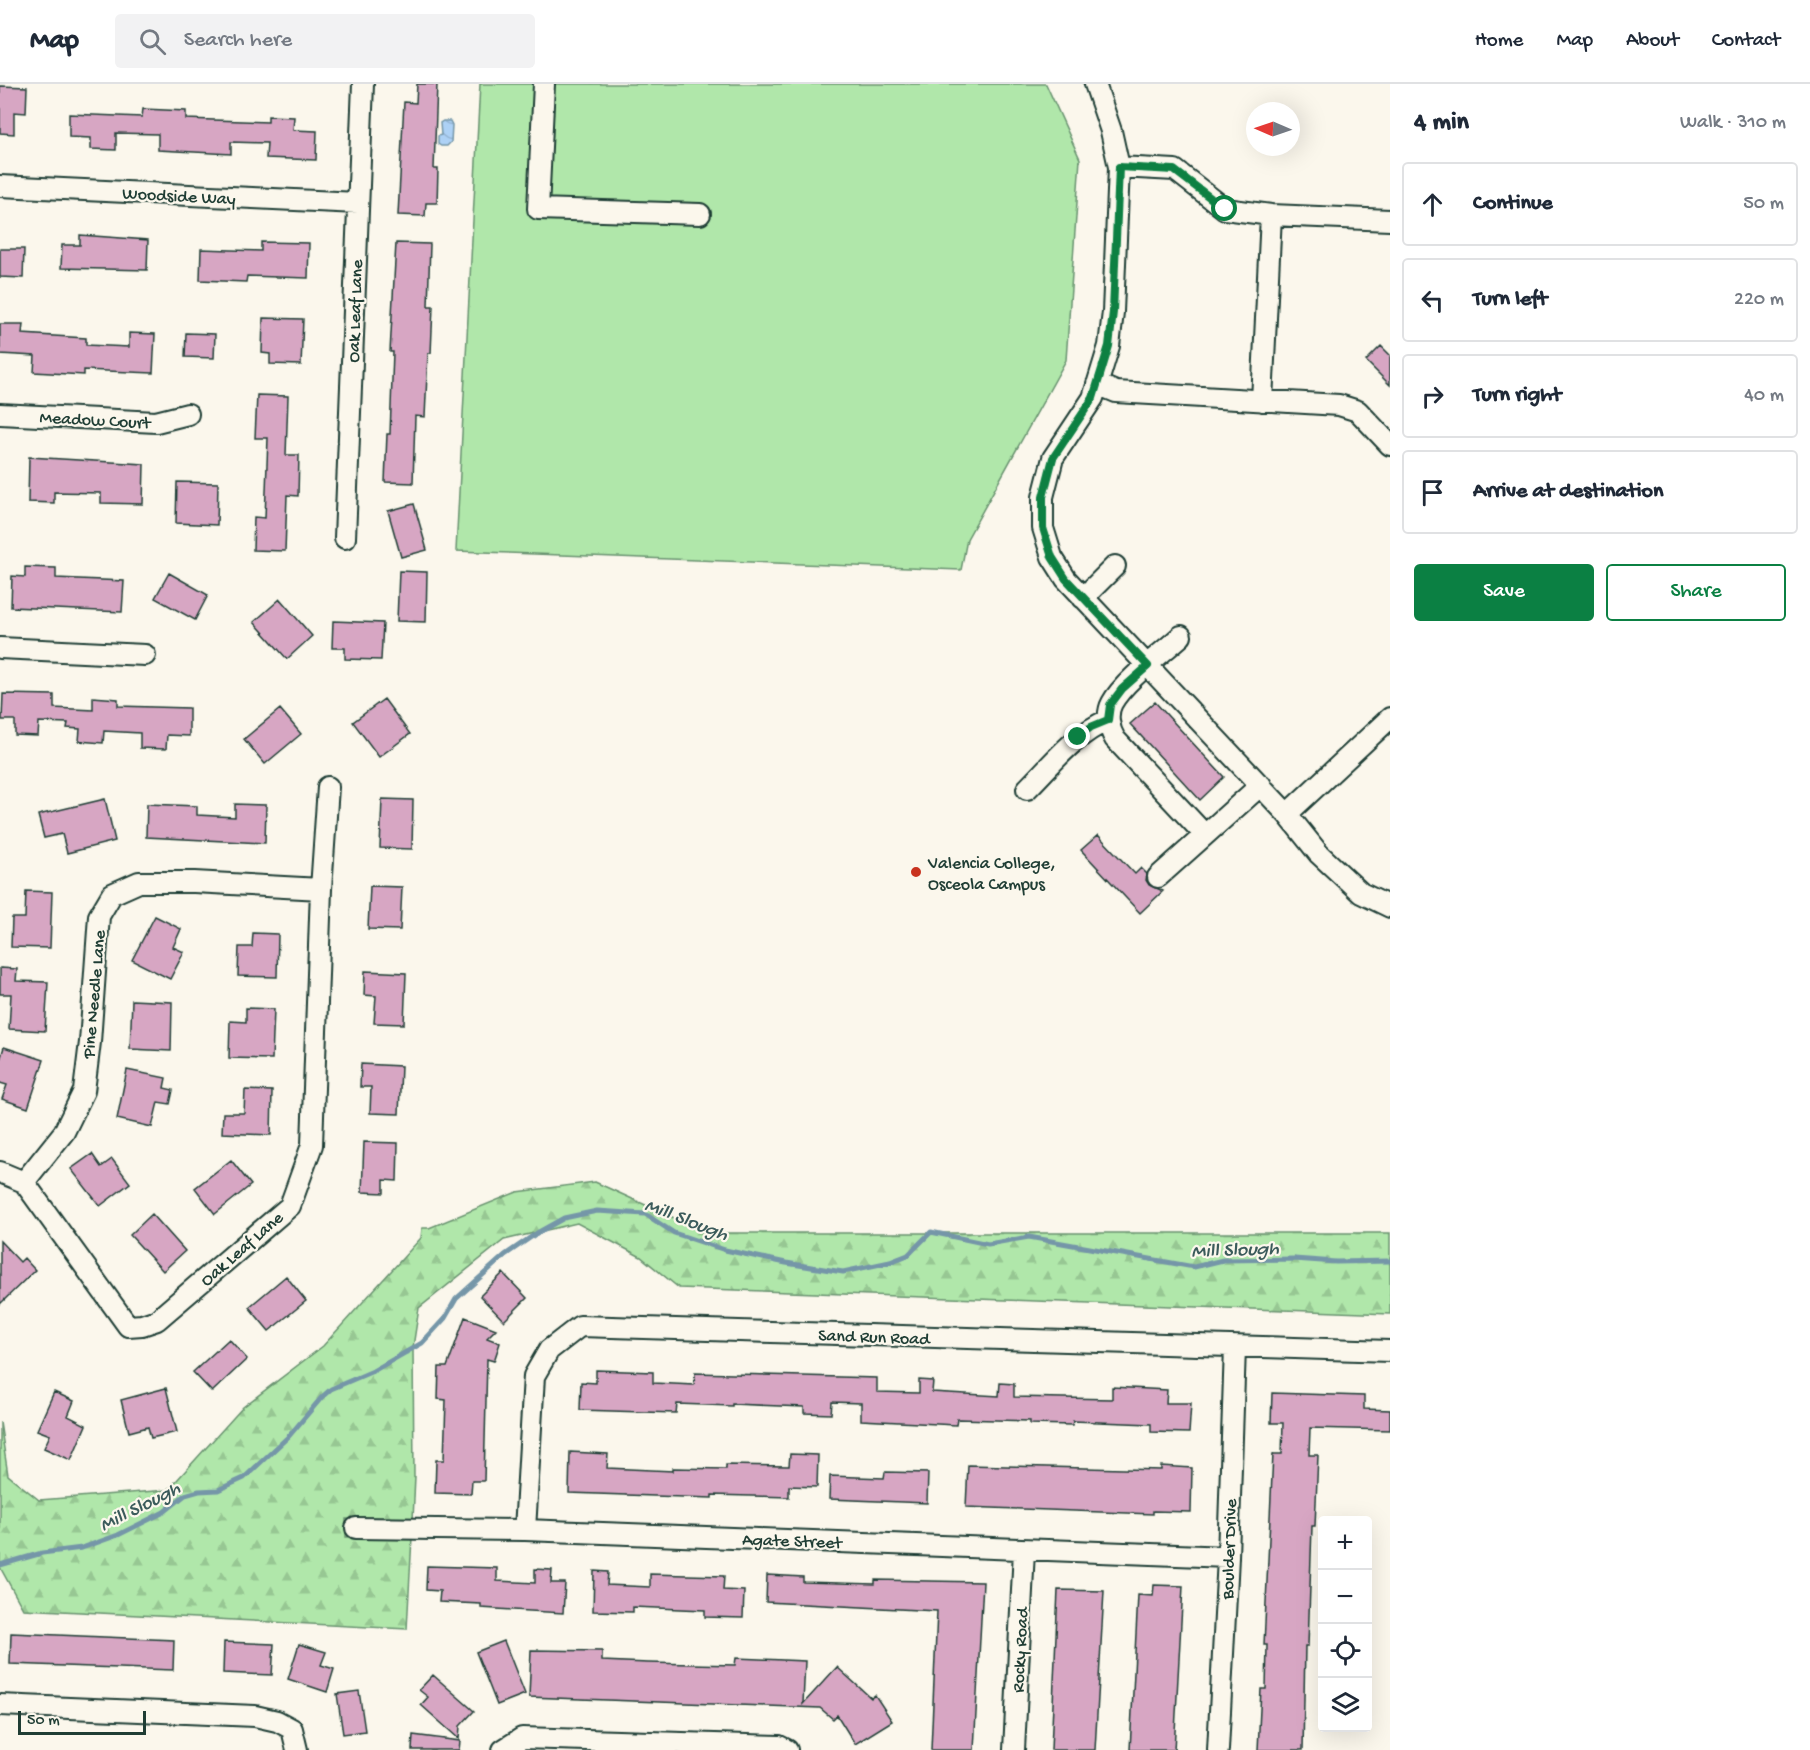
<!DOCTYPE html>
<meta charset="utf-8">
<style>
:root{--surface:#fff;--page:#f2f2f3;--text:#1f2937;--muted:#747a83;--line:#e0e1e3;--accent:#0b8043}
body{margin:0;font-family:"Gochi Hand",sans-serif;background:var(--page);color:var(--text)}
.controls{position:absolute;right:18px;bottom:18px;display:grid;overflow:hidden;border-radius:6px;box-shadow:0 6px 24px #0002}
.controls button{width:54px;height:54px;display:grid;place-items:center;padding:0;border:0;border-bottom:2px solid var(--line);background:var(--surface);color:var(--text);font:30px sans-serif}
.compass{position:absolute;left:1246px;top:18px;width:54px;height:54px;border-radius:50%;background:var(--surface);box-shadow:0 6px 24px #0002;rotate:272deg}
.scale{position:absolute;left:18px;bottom:15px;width:128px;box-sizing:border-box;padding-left:6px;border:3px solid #1f3d34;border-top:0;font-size:16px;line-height:21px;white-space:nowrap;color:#1f3d34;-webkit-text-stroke:4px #fbf7ec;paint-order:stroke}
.stop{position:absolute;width:18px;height:18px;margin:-14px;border:4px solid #0b8043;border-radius:50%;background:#fff}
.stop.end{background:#0b8043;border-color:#fff;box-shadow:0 2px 6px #0008}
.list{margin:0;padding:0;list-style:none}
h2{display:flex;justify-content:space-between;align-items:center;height:78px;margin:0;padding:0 24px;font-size:26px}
h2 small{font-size:20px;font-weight:400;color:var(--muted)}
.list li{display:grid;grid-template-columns:39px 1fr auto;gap:18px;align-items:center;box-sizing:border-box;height:84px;margin:0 12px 12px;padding:0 12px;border:2px solid var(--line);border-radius:6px}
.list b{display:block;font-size:22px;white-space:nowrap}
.list em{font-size:20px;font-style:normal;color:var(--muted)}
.actions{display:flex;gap:12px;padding:18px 24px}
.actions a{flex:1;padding:14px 0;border:2px solid var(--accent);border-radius:6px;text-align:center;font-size:21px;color:var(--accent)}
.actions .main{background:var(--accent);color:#fff}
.icon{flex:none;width:33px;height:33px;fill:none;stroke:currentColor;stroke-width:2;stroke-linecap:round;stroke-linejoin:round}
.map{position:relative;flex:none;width:1390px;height:1666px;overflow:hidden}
header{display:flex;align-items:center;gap:36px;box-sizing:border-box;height:84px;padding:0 30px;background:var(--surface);border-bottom:2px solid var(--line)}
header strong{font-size:28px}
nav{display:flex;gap:33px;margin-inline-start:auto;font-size:21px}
.search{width:420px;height:54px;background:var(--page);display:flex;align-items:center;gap:15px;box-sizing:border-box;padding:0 21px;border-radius:6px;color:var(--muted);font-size:22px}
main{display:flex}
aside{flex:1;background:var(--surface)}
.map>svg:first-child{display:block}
</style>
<header>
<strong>Map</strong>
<div class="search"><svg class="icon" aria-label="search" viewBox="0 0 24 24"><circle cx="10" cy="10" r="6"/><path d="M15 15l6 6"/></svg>Search here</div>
<nav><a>Home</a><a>Map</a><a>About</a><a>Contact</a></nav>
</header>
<main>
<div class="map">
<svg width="1390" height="1666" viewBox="0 0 1390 1666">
<defs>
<pattern id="forest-firs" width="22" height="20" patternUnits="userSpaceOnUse" patternTransform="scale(1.5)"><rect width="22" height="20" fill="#b0e7aa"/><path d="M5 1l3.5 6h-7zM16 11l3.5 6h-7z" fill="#97c793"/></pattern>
<pattern id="water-waves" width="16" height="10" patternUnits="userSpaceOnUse" patternTransform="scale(1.5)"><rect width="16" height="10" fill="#add1f5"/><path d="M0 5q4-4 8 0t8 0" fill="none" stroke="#94b4d3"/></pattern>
</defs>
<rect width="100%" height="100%" fill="#fbf7ec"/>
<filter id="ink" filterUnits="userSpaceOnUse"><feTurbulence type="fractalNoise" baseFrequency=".0167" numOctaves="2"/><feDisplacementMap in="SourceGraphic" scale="12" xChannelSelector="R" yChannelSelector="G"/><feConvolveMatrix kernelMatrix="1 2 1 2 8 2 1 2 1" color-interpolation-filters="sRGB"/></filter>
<g filter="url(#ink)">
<path fill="url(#forest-firs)" stroke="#68926f" stroke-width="1.5" d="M595 1098 707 1149H1390V1230L679 1204 641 1173 577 1139 504 1156 419 1224 413 1263 414 1394 415 1392 413 1436 346 1435V1453H412L407 1545 23 1525 0 1483V1338L8 1391 39 1416 168 1406 243 1323 323 1262 421 1154 422 1144H429L517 1108Z"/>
<path fill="#b0e7aa" stroke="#68926f" stroke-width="1.5" d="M480 0H1046L1080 75 1066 276 967 455 961 486 456 467Z"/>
<path fill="url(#water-waves)" stroke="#7496a8" stroke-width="1.5" d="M443 37H450L452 41 451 58 447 62H441L438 60V52L441 51 440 39Z"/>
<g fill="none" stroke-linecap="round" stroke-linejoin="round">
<path stroke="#7496a8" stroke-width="5" d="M0 1481 42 1469 82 1464 118 1451 164 1428 185 1411 199 1407 218 1406 244 1394 289 1352 322 1313 331 1305 373 1287 422 1259 445 1234 456 1215 505 1171 537 1149 564 1134 597 1127 645 1130 674 1149 725 1166 786 1179 843 1188 890 1178 908 1171 931 1148 988 1160 1029 1153 1194 1183 1223 1176 1294 1175 1336 1178 1390 1177"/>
</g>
<path fill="#d7a6c3" stroke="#1f3d34" stroke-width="1.5" d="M417 0H437L434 85H438L437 119H426L425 132 398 131 404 18 416 19Z
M0 2 27 3 26 29 14 28V50L0 49Z
M143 25 186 27V35L268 38V32L294 33 293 46 317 47 316 76 266 74 267 59 231 58V70L158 66V50L116 49V66L91 65V54L69 53V30L142 33Z
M80 151 148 156 147 186 61 184 62 161H80Z
M261 158 309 159 308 194 247 192 246 198 200 196 201 165 261 167Z
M396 159 430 160 428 222H433L431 269H428L425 333 415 332 413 399 385 398 387 350H390L393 268H390Z
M0 165H24L23 194 0 193Z
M263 234 303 235 301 281 270 280V270L262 269Z
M0 240H23L22 250 86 254V261L129 263V249L155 250 153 289 84 286V291L34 288 35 272 0 270Z
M186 249 215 250 214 274 185 273Z
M1381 262 1390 271V301L1366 277Z
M257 311 288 312 286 371H299L298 412 287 411 285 467 253 466 254 433 265 434 268 354H255Z
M29 373 144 380 143 420 101 419V409L54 408V419L28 418Z
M177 398 218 399 217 441 176 439Z
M414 420 427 466 401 473 388 427Z
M25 483 56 484V494L124 497 122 528 11 523 12 492 25 493Z
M399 487 427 488 426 538 397 537Z
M169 489 208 511 195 536 155 514Z
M280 515 312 552 287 575 254 538Z
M333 537 383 539 381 576 345 575V564H332Z
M3 610 54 611V624L93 626V613L118 615V622L189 624V652L167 651 166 665 140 664V649L104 647 103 659 79 657 80 645 67 644 68 639 39 638 38 652 15 651V636H2Z
M384 615 410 650 379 673 353 638Z
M1155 618 1224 693 1200 716 1130 640Z
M280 625 301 650 265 680 244 655Z
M105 715 115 757 67 769 62 750 44 754 38 731Z
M382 715 413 716 412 765 380 764Z
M147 720 197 722V731L235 733V720L266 721 265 759 146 753Z
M1098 751 1135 790 1141 784 1147 790 1146 796 1149 801 1163 807 1140 829 1081 766Z
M370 802 402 803 400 846 368 845Z
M26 807 52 808 50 864 11 863 12 834H25Z
M155 832 181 845 173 863 184 868 170 895 132 876Z
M253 849 278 850 277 893 238 892 239 863H252Z
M0 884 17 885 16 897 48 898 45 947 9 945 11 910H0Z
M365 887 406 889 404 940 374 939 376 912 364 911Z
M132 916 172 918 171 967 130 965Z
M246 924 274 925 272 975 229 974 230 937 246 938Z
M4 963 44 976 28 1024 2 1015 7 1001 0 999V976Z
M361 980 401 982 399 1030 370 1029 371 1003H360Z
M127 986 166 994 164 1004 173 1006 170 1020 158 1018 152 1043 117 1035Z
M245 1006 272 1007 271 1051 222 1049 223 1029H244Z
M364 1058 398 1059 397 1097 384 1096V1109L362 1108Z
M92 1070 101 1083 112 1075 130 1099 100 1122 71 1085Z
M231 1076 251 1101 215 1130 195 1104Z
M152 1130 185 1167 163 1187 130 1151Z
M0 1157 20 1178 24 1174 35 1186 0 1220Z
M503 1189 527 1214 504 1237 480 1212Z
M286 1192 306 1217 269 1247 249 1223Z
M465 1233 496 1245 487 1254 500 1259 494 1277 487 1275 484 1397H472L471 1410 435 1409 436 1376H444L446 1316 438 1315 439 1283H447Z
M229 1255 247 1275 212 1308 193 1288Z
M596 1286 653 1288V1299L694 1301 695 1289 877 1294V1308L919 1309V1296L933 1297 932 1308 999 1312 1000 1299 1014 1300V1313L1112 1315V1303L1167 1306 1166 1319H1191L1189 1349 1151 1348V1340L1073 1337 1072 1341 1030 1340V1337L957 1335 956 1341 861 1336V1319L832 1318 831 1330 804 1329V1323L732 1320V1322L677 1320 676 1329 580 1326 581 1298 596 1299Z
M166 1304 177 1348 151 1354 148 1343 129 1348 121 1316Z
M54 1308 74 1317 68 1332 86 1341 71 1376 44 1364 50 1351 37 1346Z
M1272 1309 1364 1312V1325L1390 1326V1346L1310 1344 1309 1371H1318L1315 1442H1312L1308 1562H1305L1303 1666H1258L1261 1605H1266L1267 1561H1264L1273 1370H1282L1283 1339H1271Z
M570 1368 608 1370 607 1384 673 1387V1384L726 1385V1381L789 1382 790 1370 818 1371 817 1403 789 1402V1413L712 1411V1414L569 1409Z
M968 1381 1161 1386V1382L1192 1384 1191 1428 1153 1427V1430L966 1423Z
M885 1388 928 1389 927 1419 829 1415 830 1392 884 1394Z
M427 1482 497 1484V1497L535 1499V1485L552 1486 551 1499H565L563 1529 481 1524V1520L439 1518 440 1507 426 1506Z
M594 1487 608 1488 607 1501 650 1503V1490L724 1492 723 1506 744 1507 743 1534 705 1533V1526L633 1523V1528L593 1527Z
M767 1491 803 1493V1498L875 1500V1496L983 1498 974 1666H931L937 1527 766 1518Z
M1154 1501 1183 1502 1174 1666H1130L1138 1511 1153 1512Z
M1058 1506 1104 1507 1095 1666H1051Z
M11 1549 174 1556 173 1586 10 1580Z
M504 1557 525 1610 497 1621 476 1568Z
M224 1558 274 1560 272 1591 223 1589Z
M299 1560 326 1568 321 1581 334 1585 327 1608 288 1595Z
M531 1566 602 1567V1577L648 1579 735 1581 736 1574 805 1577 803 1620 837 1583 871 1614 875 1611 892 1637 855 1660 837 1631 833 1635 820 1624 529 1613Z
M433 1591 474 1627 460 1642 459 1655 421 1621 428 1613 419 1606Z
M359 1607 365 1647 343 1650 337 1610Z
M413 1651 460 1657 459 1666H412Z"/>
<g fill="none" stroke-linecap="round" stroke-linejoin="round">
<defs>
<path id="minor" d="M544 0 538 125 700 130
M1095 0 1111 47 1119 83 1113 228 1109 262 1093 314 1053 374 1043 413V444L1052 473 1066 495 1287 730 1390 634
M1119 83 1175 86 1225 125 1271 131 1390 136
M0 102 358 119
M1097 300 1116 308 1339 321 1358 327 1390 361
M1262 317 1271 131
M0 330 156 338 188 330
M345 454 363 0
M1083 514 1115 482
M1181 552C1161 570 1124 597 1112 619 1106 630 1109 645 1115 655L1205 751
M0 564 145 571
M1027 705C1053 679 1074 651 1108 636
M1287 730 1319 770 1361 809 1390 823
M1158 793 1261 701
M0 1088 24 1098 128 1242 142 1241 157 1236 290 1122 312 1061 321 805 328 703
M24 1098 64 1048 84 1007 90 958 99 832 112 810 139 798H194L321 805
M356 1444 525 1446 1228 1473
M525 1446 534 1292 549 1266 580 1242 1390 1267
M0 1621 255 1632 277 1637 292 1645 297 1666
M503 1666 522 1654 779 1662 787 1666
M1014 1666 1024 1466
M1218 1666 1228 1473 1235 1263"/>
</defs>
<use href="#minor" stroke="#1f3d34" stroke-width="24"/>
<use href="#minor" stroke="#fbf7ec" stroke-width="20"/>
</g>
</g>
<g fill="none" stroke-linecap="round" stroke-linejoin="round" filter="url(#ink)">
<path stroke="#0b8043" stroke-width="8" d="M1078 653 1091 643 1108 636 1110 621 1122 605 1148 582 1066 495 1052 473 1043 444V413L1053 374 1093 314 1109 262 1113 228 1119 83 1174 86 1225 125"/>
</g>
<circle fill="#c8321e" stroke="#fbf7ec" stroke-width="2" cx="916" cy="788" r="6"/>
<g text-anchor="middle" stroke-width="4.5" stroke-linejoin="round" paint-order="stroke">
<g font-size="18" fill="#1f3d34" stroke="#fbf7ec">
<text transform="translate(179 111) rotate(3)" y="6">Woodside Way</text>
<text transform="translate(354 227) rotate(-88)" y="6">Oak Leaf Lane</text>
<text transform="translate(95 335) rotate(3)" y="6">Meadow Court</text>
<text transform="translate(93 910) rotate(-85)" y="6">Pine Needle Lane</text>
<text transform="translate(241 1164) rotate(-41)" y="6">Oak Leaf Lane</text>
<text transform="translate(874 1252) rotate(2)" y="6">Sand Run Road</text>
<text transform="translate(792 1456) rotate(2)" y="6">Agate Street</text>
<text transform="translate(1228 1465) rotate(-88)" y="6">Boulder Drive</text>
<text transform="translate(1019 1566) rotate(-87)" y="6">Rocky Road</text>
</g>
<g font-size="18" fill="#1f3d34" stroke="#fbf7ec" text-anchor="start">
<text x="928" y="784">Valencia College,<tspan x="928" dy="21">Osceola Campus</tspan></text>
</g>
<g font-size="20" font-style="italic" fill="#3b5b5b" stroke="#fbf7ec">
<text transform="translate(687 1134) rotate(21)" y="7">Mill Slough</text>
<text transform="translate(1235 1164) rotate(-2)" y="7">Mill Slough</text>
<text transform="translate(139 1421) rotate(-27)" y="7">Mill Slough</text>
</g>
</g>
</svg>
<div class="controls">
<button>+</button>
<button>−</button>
<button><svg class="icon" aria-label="locate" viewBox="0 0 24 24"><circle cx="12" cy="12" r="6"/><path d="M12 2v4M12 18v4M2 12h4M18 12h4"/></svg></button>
<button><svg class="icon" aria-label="layers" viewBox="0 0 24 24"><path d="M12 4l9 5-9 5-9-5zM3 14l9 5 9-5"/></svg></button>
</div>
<svg class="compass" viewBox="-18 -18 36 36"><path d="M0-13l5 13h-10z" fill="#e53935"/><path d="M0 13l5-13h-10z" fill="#747a83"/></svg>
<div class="scale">50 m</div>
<div class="stop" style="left:1225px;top:125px"></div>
<div class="stop end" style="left:1078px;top:653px"></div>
</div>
<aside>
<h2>4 min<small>Walk · 310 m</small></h2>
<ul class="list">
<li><svg class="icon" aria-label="ahead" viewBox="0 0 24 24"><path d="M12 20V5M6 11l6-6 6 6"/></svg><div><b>Continue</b></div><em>50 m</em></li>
<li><svg class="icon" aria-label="left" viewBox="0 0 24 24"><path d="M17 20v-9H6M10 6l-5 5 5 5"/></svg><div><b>Turn left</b></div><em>220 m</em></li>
<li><svg class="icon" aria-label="right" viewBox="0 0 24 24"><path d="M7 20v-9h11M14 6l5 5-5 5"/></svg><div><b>Turn right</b></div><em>40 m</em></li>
<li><svg class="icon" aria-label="arrive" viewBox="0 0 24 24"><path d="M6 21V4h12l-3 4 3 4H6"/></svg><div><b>Arrive at destination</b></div></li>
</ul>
<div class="actions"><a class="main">Save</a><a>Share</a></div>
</aside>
</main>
